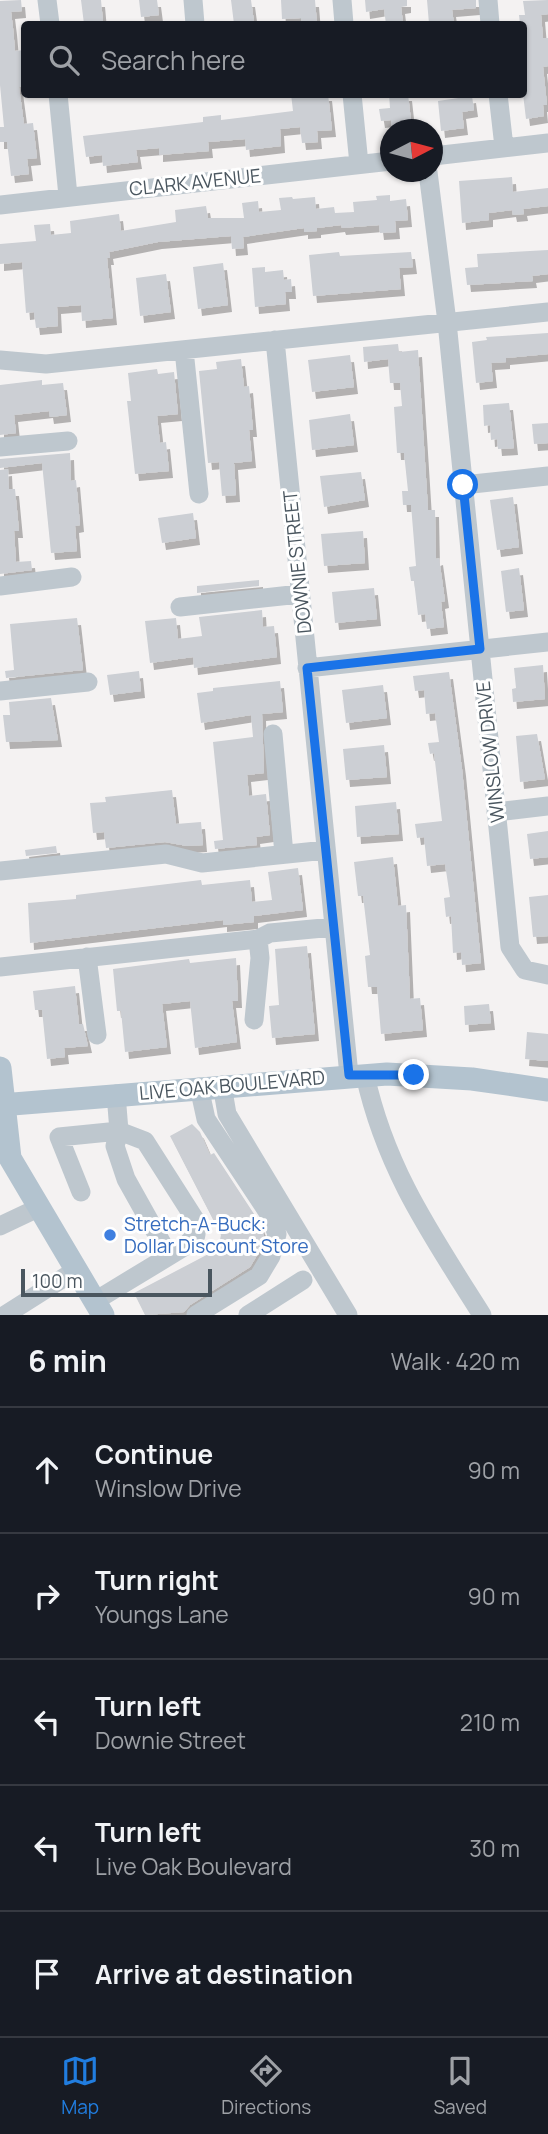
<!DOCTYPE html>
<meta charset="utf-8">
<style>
:root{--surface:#171b24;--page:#20242c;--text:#f1f3f6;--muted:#9ea1a6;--line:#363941;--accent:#217ddf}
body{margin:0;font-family:Manrope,sans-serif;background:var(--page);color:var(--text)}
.compass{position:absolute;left:380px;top:119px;width:63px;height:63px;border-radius:50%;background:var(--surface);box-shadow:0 2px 5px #0004;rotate:84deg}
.scale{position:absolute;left:21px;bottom:18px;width:191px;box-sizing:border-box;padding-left:7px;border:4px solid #4a565f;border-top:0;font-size:19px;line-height:24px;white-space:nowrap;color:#4a565f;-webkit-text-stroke:5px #fff;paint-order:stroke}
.stop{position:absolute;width:21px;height:21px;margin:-16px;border:5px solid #1a73e8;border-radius:50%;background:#fff}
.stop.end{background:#1a73e8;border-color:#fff;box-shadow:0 2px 7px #0008}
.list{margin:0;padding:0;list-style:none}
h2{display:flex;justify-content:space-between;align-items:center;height:91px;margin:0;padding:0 28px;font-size:30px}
h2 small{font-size:23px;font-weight:400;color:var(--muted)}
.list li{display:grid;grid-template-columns:46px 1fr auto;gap:21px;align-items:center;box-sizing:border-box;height:126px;padding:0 28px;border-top:2px solid var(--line)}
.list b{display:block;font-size:26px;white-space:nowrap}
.list p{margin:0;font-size:23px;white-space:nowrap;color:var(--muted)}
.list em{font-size:23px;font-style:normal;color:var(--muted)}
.icon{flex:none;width:38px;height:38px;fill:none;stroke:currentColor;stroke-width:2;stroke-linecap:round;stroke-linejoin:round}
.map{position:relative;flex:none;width:548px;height:1315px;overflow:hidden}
.search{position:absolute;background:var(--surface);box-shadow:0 2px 5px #0004;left:21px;right:21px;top:21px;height:77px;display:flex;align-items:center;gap:18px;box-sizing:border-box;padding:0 24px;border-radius:7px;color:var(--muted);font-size:26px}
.sheet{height:721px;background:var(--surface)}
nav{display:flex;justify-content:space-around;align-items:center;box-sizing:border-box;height:98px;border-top:2px solid var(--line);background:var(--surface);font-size:19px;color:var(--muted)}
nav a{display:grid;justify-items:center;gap:4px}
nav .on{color:var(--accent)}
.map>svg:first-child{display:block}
</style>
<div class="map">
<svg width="548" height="1315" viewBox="0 0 548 1315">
<defs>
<filter id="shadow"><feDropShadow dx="4" dy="7" stdDeviation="0" flood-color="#0004"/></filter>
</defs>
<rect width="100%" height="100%" fill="#f4f2f2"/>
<path fill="#cccfd4" filter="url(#shadow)" d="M21 0 22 11 11 12 13 28 15 51 24 50V86L19 87 24 124 33 123 37 158 27 159 29 174 11 176 7 142H0V127H4L0 85V1Z
M81 0H101L103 22 84 24Z
M139 0H157L159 15 141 17Z
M231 0H251L254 22 234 24Z
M281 0H315L317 24H302L301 18 282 19Z
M365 0H407V6L401 7 403 23 386 24 384 9 366 12Z
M427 0H476V8L452 10 454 24H429Z
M548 0V14L541 15 543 38H548V66L543 67 547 105H543L544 116 526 119 523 94 526 55 523 24H520L519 15H525L523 1Z
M291 94H328L332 130 317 131 318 142 302 143 300 127 280 129 281 146 246 150 245 139 208 142 209 151 159 155V148L136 150 138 162 103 166 102 155 86 157 83 136 203 122V117L221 115V120L293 111Z
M389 94H408L412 130H392L391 120 381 121 379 109 390 108Z
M472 96 474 110 462 112 464 128 441 131 438 101Z
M512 177 513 192 548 188V206L523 209 524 214 513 215 512 210 489 213V220L462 223 459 181Z
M390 195V201L406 199 408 220 395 221 396 232 380 233 379 225 342 228 341 225 317 228V231L304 232V228L243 237 244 248 232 249 231 236 158 242 109 252 110 258H107L113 318 82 321 81 305 57 307 58 326 36 328 34 312 26 313 22 262 0 264V244L36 241 34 225 50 224 51 235 71 233 70 221 119 214 121 231 176 222 175 210 206 206 208 218H244L242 203 258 201 259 212 281 210 279 198 292 197 293 199 315 197 316 209 334 207 335 213 354 212 353 202 377 200 376 196Z
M548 250V274L532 276 533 281 467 285 465 268 478 267 477 254Z
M339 252 340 256 411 252 413 267 399 268 401 289 313 296 309 255Z
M223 263 228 305 198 309 193 267Z
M265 267V272L283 270 284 280 291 279 292 292H285L286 304 255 307 252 268Z
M166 274 171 312 140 316 136 278Z
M548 333V354L506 358V362L491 363 493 381 476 383 472 342 487 340 486 337Z
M398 344 399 352 418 350 428 510H435L436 559 439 558 445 601 441 602 444 627 427 629 425 614 418 615 414 581H411L409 567 416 566 411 505H403L402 491H408L404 453H397L394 407 402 406 400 383H390L388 359 364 362 363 347Z
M350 355 354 387 312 392 308 360Z
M241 359 244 387 249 386 253 430H249L252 461 234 463 236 495 222 496 219 462 208 463 199 371 217 369 216 362Z
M157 369 158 374 174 372 178 414 157 416 160 443 166 442 169 471 135 474 127 401H131L128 373Z
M42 380V385L63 383 67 415 50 417 49 411 14 415 16 433 0 435V385Z
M509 403 514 448 498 449 497 439 491 440 490 425 484 426 483 405Z
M350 414 354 445 312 450 309 420Z
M548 423V443L534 444 532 424Z
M70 453 71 481 76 480 80 525 75 526 77 551 51 553 42 463 0 468V459Z
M8 469 9 489H15L19 531H14L16 562 31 561 32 570 0 574V470Z
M361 472 365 500 324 507 320 476Z
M513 497 519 547 497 550 490 500Z
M193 513 196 538 162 543 158 518Z
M363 531 365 563 324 566 321 534Z
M519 568 524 610 506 612 501 571Z
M259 580V586L197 593V586Z
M374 588 377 619 335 623 332 592Z
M262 610 263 627 274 626 277 657 194 668 193 657 150 663 145 621 176 618 178 639 202 636 199 617Z
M77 618 83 670 6 678 5 671 14 670 10 624Z
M543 665 545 699 513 702 512 689 516 688 514 668Z
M139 671 141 691 110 695 107 675Z
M449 672 462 769 481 963 462 965 461 952 453 953 451 916 446 917 444 898 450 897 445 864 427 866 424 837 417 838 415 824 442 821 434 753 430 754 428 743 439 742 435 713 426 714 424 690 415 691 413 676Z
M280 681 283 712 262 714 264 773 247 775 249 796 266 794 270 835 256 837 257 845 215 849 214 841 223 840 213 742 253 737 251 715 201 723 197 693 213 691V688Z
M383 685 387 718 346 723 342 690Z
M51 698 58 740 6 742 3 715H10L9 702Z
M537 734 545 779 520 782 516 736Z
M384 745 387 777 346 780 343 749Z
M172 790 176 824 201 822 203 845 187 846 165 842 106 848 104 832 93 833 90 803 106 802 105 797Z
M396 802 399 834 357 837 355 806Z
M548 831V857L530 859 527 834Z
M56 846 57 853 26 856 25 850Z
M393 857 398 906 406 905 410 999 420 998 423 1030 381 1034 377 987H368L365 956 370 955 363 896H358L354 862Z
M298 868 303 910 254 916V922L223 925V920L30 943 28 903 76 899V895L201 880 202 885 250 880 252 902 272 900 268 872Z
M548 895V936L533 937 529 897Z
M307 946 315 1034 272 1038 269 1006 279 1005 275 949Z
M236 958 238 1001H232L237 1042 195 1048 190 1001 162 1004 167 1047 125 1052 121 1011H117L113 969 189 959 190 963Z
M75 986 79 1024H83L88 1046 64 1048 65 1057 47 1059 42 1010H35L33 991Z
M489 1004 491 1023 465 1025 464 1006Z
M527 1032 548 1034V1061L525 1059Z
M192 1124 200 1132 210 1155 214 1153 258 1220 264 1234 259 1252 250 1267 190 1305 184 1312 145 1315 134 1293 218 1249 221 1235 170 1136Z"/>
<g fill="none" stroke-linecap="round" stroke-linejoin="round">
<path stroke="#bec7ce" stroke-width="19" d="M47 0 50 24
M193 0 195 24
M342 0 344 24
M488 0 490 24
M58 94 68 196
M352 94 359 164
M498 94 504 147
M433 156 548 143
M428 172 447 322 510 947 525 970 548 975
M0 205 391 161
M275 340 349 1075
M184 350 199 494
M0 360 46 364 548 312
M0 447 68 441
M463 485 548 476
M0 586 72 577
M180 607 300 594
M307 668 548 642
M0 691 88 682
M273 734 284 854
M496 812 548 806
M0 871 166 854 202 863 326 850
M87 957 97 1035
M0 967 258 939 270 933 334 927
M254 1020 260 958 258 939
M365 1075C386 1170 431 1234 482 1315
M222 1085 227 1114 348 1315
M81 1192 59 1137 119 1131 115 1146 126 1179 169 1256
M0 1226 38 1208
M95 1301 184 1247 196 1235V1221L145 1141 119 1131 116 1094
M5 1315 76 1270
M196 1315 259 1276 271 1256 277 1234 269 1214 206 1119 199 1087
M248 1315 303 1280"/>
<path stroke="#b3c3cf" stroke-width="23" d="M0 1068 10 1158 103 1315
M0 1105 387 1074 472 1079 548 1090"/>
</g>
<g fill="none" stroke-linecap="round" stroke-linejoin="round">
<path stroke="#1a73e8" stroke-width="9" d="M414 1075H349L307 668 480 649 463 485"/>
</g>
<circle fill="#3f7fe0" stroke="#fff" stroke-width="2.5" cx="110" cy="1235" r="7"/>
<g text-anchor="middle" stroke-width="6" stroke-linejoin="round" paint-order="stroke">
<g font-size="19" fill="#4a565f" stroke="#fff">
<text transform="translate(195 182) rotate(-6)" y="7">CLARK AVENUE</text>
<text transform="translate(297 562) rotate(-96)" y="7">DOWNIE STREET</text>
<text transform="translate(490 752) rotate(-96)" y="7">WINSLOW DRIVE</text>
<text transform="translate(232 1085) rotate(-5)" y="7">LIVE OAK BOULEVARD</text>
</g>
<g font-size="19" fill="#366cbe" stroke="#fff" text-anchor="start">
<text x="124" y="1231">Stretch-A-Buck:<tspan x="124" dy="22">Dollar Discount Store</tspan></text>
</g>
</g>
</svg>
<svg class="compass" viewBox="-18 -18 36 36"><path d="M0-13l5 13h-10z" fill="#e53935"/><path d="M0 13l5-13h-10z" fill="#9ea1a6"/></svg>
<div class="scale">100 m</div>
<div class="stop" style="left:463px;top:485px"></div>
<div class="stop end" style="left:414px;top:1075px"></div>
<div class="search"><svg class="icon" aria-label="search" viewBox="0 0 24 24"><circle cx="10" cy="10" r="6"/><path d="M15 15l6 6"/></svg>Search here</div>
</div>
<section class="sheet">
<h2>6 min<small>Walk · 420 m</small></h2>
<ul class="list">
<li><svg class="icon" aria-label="ahead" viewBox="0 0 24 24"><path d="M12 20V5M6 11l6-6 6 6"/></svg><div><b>Continue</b><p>Winslow Drive</p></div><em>90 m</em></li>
<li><svg class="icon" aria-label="right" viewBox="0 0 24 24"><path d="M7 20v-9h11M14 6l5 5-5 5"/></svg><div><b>Turn right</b><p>Youngs Lane</p></div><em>90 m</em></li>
<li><svg class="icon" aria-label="left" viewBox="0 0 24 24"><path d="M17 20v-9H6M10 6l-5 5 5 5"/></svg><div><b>Turn left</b><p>Downie Street</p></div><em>210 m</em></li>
<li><svg class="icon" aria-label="left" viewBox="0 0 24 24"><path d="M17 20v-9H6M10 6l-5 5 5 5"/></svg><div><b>Turn left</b><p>Live Oak Boulevard</p></div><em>30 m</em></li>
<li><svg class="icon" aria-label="arrive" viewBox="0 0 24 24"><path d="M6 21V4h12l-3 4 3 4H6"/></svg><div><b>Arrive at destination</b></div></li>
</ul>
</section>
<nav>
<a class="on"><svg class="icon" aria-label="map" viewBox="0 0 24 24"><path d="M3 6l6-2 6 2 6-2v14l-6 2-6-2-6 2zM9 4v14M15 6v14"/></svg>Map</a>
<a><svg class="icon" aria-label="directions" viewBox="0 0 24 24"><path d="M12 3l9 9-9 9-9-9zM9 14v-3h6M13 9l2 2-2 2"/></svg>Directions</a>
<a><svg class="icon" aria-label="saved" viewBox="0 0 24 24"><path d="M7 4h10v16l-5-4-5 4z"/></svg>Saved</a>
</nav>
